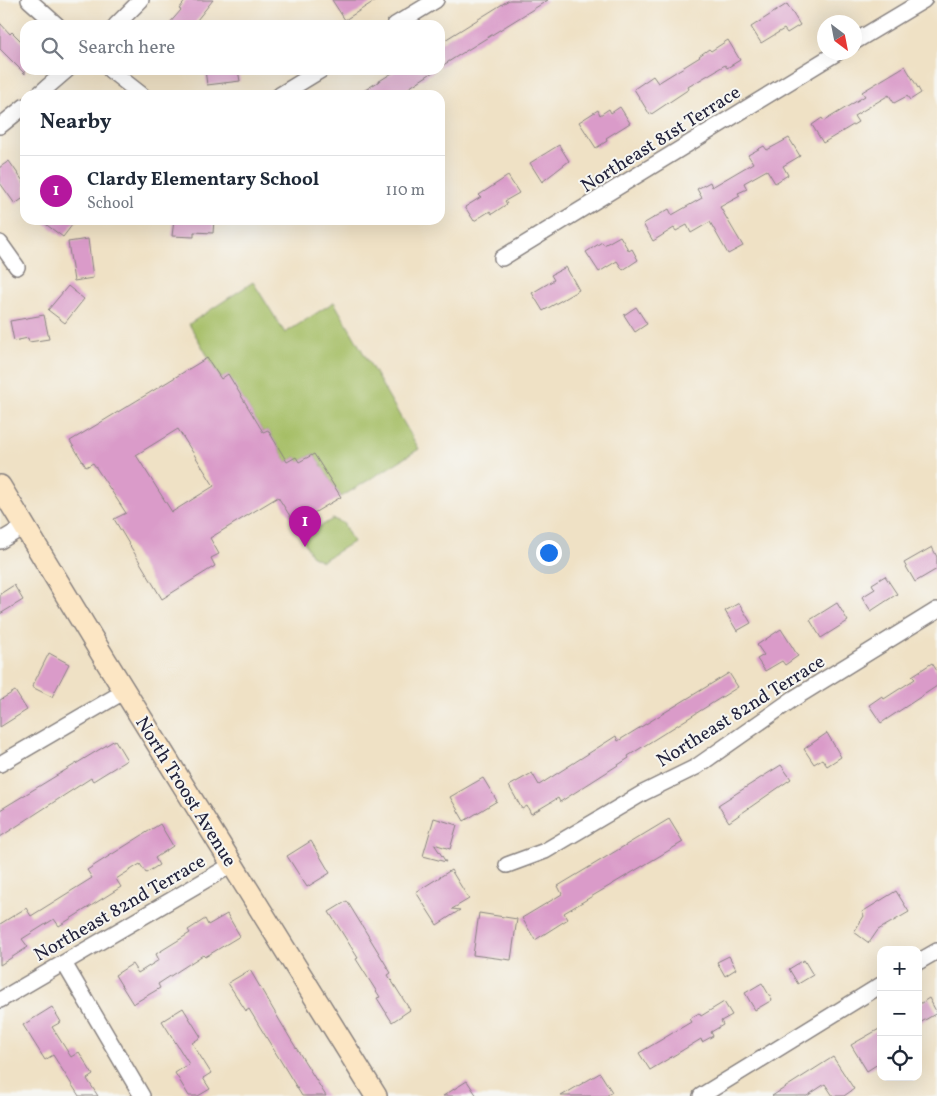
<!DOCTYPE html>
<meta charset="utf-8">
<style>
:root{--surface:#fff;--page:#f6f6f7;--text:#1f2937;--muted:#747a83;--line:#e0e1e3;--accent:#b5179e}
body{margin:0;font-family:Vollkorn,serif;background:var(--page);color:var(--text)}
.controls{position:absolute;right:15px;bottom:15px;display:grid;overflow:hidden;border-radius:10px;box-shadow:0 5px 20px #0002}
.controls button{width:45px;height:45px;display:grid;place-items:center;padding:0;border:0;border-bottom:1px solid var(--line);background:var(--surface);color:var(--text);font:25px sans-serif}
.compass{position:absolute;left:817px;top:15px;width:45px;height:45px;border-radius:50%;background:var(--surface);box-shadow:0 5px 20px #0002;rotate:148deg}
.you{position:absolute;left:548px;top:552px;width:18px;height:18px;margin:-12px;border:4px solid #fff;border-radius:50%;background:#1a73e8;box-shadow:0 0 0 8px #1a73e833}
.badge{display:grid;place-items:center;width:32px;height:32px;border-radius:50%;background:var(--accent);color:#fff;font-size:16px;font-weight:700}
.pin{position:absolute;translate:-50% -41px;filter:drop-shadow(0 1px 2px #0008)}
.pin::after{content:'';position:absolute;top:26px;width:18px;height:15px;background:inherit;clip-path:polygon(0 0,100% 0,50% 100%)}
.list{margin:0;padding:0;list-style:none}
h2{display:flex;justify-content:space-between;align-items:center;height:65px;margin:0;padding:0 20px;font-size:21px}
h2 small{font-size:16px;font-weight:400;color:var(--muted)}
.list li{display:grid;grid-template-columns:32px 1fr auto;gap:15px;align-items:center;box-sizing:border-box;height:70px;padding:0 20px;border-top:1px solid var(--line)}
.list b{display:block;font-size:19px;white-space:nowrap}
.list p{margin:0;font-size:16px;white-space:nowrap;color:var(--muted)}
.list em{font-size:16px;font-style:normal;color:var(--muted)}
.icon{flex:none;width:28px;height:28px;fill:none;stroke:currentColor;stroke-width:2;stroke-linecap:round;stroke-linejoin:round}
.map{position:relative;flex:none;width:937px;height:1096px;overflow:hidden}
.search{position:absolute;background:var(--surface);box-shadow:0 5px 20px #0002;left:20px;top:20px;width:425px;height:55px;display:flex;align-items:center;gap:12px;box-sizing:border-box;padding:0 18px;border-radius:15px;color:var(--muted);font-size:19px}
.panel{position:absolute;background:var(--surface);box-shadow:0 5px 20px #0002;left:20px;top:90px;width:425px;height:135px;border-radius:15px}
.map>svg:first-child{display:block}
</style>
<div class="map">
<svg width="937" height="1096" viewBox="0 0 937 1096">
<rect width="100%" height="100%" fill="#f6f6f2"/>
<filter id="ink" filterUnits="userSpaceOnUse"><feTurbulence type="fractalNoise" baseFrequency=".02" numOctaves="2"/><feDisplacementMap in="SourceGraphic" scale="10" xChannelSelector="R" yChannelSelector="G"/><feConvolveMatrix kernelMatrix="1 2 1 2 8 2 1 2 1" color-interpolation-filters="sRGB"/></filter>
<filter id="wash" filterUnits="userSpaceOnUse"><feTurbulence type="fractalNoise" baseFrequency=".0096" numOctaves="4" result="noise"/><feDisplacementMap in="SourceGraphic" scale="20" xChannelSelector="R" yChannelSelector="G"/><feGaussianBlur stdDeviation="1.12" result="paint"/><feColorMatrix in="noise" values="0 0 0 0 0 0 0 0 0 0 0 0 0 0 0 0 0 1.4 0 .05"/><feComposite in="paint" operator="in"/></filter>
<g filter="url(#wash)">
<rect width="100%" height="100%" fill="#efe1c5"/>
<path fill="#a5be65" stroke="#647050" d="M253 282 285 333 334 302 419 449 341 497 314 454 299 462 296 457 287 462 268 430 263 432 228 375 221 379 189 324Z
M333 519 343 523 353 542 322 561 311 555 302 537Z"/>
<g id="blocks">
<path fill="#da9bc9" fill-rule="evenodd" d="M186 0H213L193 25H168L181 10 179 9Z
M332 0H376L345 20Z
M509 0H548L440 67V43Z
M787 4 800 25 787 33 784 29 761 43 751 27Z
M0 23 10 34 12 32 25 45V74L0 49Z
M728 40 740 60 727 68 725 65 688 87 689 89 650 115 634 89 653 76 658 83 700 57 699 56 709 49 711 51Z
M905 66 921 93 910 100 907 96 894 103 889 95 854 116 858 122 823 143 812 125 822 118 824 121 865 96 862 92Z
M205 70H238L240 81 207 85Z
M397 70H436L398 95H357Z
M620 107 630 123 606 138 607 141 596 148 579 122 598 110 600 115 609 109 611 113Z
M789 138 800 156 783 166 788 175 775 183 767 170 744 183 747 189 738 193 740 196 720 207 743 246 728 254 710 222 691 233 687 225 676 231 674 228 653 241 643 224 669 209 672 215 702 198 697 189 710 182 712 187 753 163 748 155 764 146 767 150Z
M559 145 569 161 542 182 530 163Z
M9 161 25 184V197L15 204 0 183V167Z
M508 176 519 193 505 201 507 204 492 214 490 211 474 221 465 207 481 197 479 195Z
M40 220H76L63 237Z
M174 220H214L213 233 194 232V237L172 236Z
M620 236 629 251 632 249 638 260 623 270 617 261 599 272 586 252 602 242 604 245Z
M88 239 93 278 74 281 68 242Z
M566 267 579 290 543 311 532 293 554 280 551 275Z
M68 286 84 299 65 323 48 310Z
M636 307 647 324 635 332 624 315Z
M44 315 49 339 29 342 28 338 14 341 10 321Z
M207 358 221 379 228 374 263 432 268 430 287 462 296 457 299 462 314 454 341 497 295 524 278 497 210 538 219 554 211 558 215 566 162 599 114 519 126 513 93 463 86 467 70 441ZM178 429 214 486 172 512 136 455Z
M932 547 937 557V569L915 582 904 563Z
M885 576 897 594 871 611 862 597 875 589 872 584Z
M14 585 23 600 0 614V594Z
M739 603 751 623 737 631 725 611Z
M837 603 848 621 821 638 810 620Z
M781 629 798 656 785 665 782 661 765 671 757 659 764 655 757 645Z
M49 653 69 664 52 697 32 687Z
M932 663 937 671V686L881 723 869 705 882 696 884 699 915 679 912 676Z
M729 673 738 687 628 756 629 758 560 802 558 798 531 814 527 806 522 809 509 786 532 773 539 785 616 736 618 741Z
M15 691 27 710 0 727V700Z
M827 733 841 757 827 766 822 759 814 764 804 749Z
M115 740 127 760 93 781 91 778 0 837V810Z
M781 765 791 779 729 822 718 805Z
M483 778 497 801 464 821 450 797Z
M434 818 457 825 450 849 434 844 446 862 423 856Z
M669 819 683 842 564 913 568 919 535 940 522 918 562 894 558 886Z
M160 824 173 846 155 858 159 865 146 873 140 864 116 879 121 887 59 926 54 919 22 939 28 947 0 965V924L26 908 31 916 92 878 87 870Z
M311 841 330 873 307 887 287 856Z
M451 870 469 899 452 909 460 910 437 925 416 892Z
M896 891 909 912 878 930 869 943 854 932 864 916 862 912Z
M347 901 391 973 388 975 410 1010 392 1022 377 998 380 997 356 959 358 958 329 912Z
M479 913 517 919 511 960 473 955Z
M227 914 240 936 205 957 203 955 158 984 160 988 133 1004 115 975 132 964 138 973 159 960 156 954 190 933 188 930 205 919 208 925Z
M729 956 736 969 725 976 717 962Z
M804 960 813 975 798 984 789 969Z
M250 970 290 1038 326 1096H302L249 1009 246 1011 228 983Z
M762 983 772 1000 755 1010 745 993Z
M929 998 937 1013 918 1024V1005Z
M724 1002 732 1015 721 1021 723 1025 711 1032 713 1036 702 1042 701 1039 650 1070 639 1053 691 1022 689 1019 699 1013 701 1016Z
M52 1007 61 1022 52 1027 71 1057 79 1052 93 1075 87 1079 98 1096H79L53 1055 45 1060 23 1025Z
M183 1008 201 1037 192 1043 211 1073 203 1078 210 1089 198 1096H189L175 1073 189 1064 162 1021Z
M881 1028V1062L867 1071 851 1045Z
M833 1057 854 1089 844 1096H833L825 1084 807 1096H772Z
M600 1073 612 1092 606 1096H561Z
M467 1081 477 1096H443Z"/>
</g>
</g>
<g filter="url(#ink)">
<use href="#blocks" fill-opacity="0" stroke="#888280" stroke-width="1"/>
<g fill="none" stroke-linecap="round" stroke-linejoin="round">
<defs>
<path id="street" d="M29 0 57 25
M116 25 141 0
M395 25 436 0
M854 42 924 0
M110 70 142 95
M38 95 67 70
M280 95 321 70
M0 126 25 106
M0 243 17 267
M502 258 838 52
M0 541 25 526
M0 764 125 691
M507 865 545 851 643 793 696 767 793 699 937 610
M918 962 937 951
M64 963 142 1096
M0 1000 233 864
M701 1096 881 985"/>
<path id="secondary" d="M0 486 106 661 376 1096"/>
</defs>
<use href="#street" stroke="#888280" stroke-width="18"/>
<use href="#secondary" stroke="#888280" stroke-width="24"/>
<use href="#street" stroke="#fff" stroke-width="15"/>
<use href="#secondary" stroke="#fce6c4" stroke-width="21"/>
</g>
</g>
<g text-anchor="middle" stroke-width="4" stroke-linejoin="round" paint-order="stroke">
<g font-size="19" fill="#22223b" stroke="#f6f6f2">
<text transform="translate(660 138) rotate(-32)" y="7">Northeast 81st Terrace</text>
<text transform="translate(740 710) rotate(-32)" y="7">Northeast 82nd Terrace</text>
<text transform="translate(187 791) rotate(58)" y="7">North Troost Avenue</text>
<text transform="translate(119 907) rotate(-30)" y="7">Northeast 82nd Terrace</text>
</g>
</g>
</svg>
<div class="controls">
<button>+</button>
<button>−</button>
<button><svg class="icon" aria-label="locate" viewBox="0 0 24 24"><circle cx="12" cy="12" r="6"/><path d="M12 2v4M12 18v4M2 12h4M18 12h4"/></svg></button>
</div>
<svg class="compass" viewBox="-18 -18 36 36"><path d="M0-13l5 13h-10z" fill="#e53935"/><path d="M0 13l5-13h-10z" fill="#747a83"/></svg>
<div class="you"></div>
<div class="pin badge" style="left:305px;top:547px">1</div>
<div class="search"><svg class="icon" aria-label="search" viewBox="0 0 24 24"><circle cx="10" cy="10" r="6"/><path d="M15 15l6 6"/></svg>Search here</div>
<section class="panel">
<h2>Nearby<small></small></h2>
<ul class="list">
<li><span class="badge">1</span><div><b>Clardy Elementary School</b><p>School</p></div><em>110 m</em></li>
</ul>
</section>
</div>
